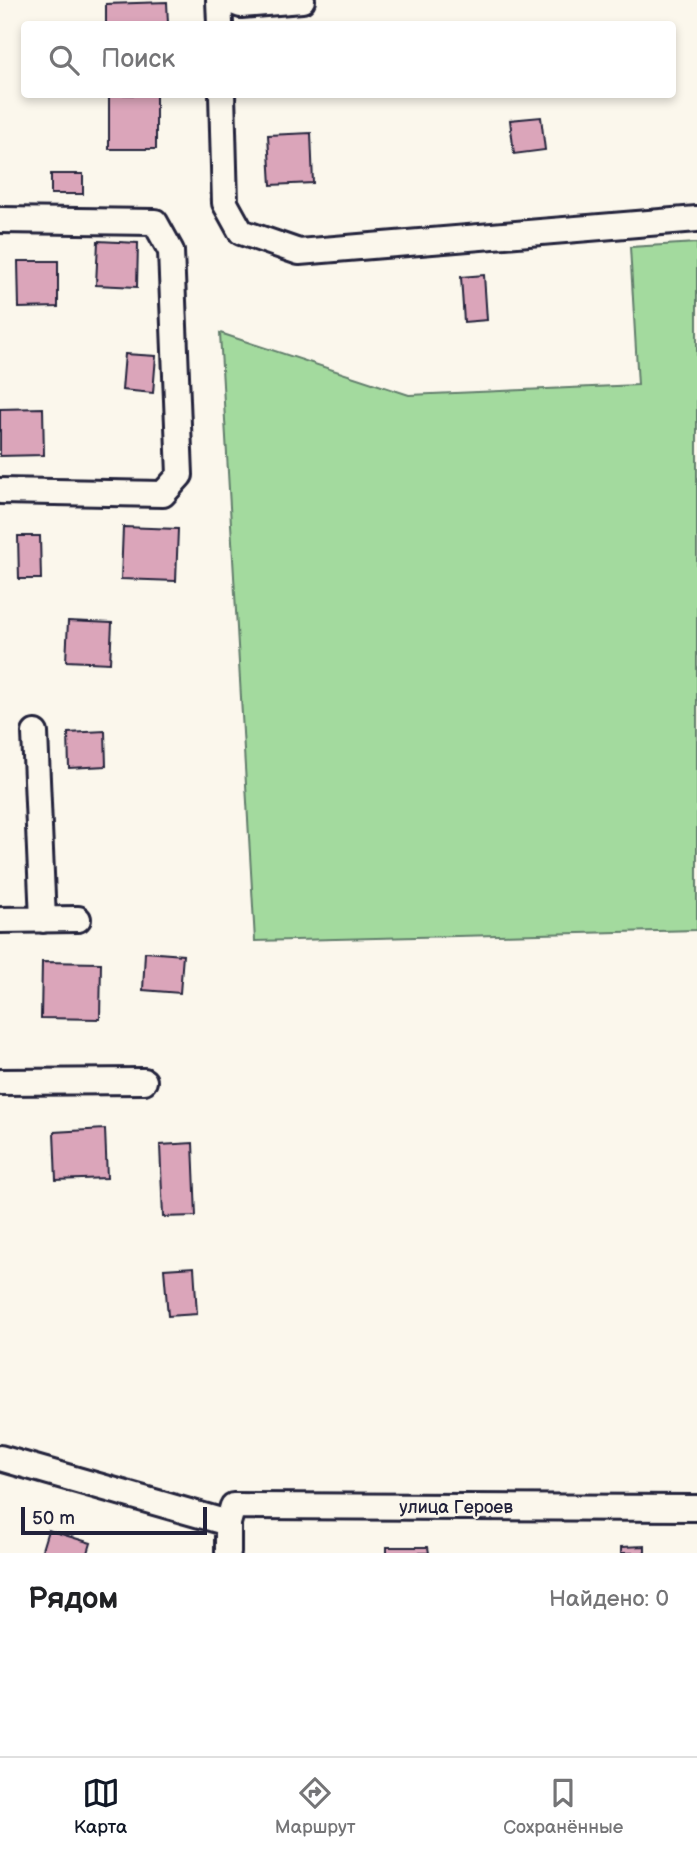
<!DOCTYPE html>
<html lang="ru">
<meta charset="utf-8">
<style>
:root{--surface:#fff;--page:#f2f2f2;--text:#202124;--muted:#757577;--line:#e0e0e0;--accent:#111827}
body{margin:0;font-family:"Balsamiq Sans",sans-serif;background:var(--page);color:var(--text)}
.scale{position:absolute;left:21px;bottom:18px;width:186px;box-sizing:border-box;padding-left:7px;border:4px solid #22223b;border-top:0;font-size:19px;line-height:24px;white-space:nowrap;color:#22223b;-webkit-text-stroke:5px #fbf7ec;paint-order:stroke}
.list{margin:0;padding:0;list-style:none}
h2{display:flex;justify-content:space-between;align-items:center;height:91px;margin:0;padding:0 28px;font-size:30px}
h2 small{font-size:23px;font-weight:400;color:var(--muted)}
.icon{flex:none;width:38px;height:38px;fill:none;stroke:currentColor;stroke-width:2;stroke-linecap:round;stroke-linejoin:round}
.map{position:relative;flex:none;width:697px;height:1553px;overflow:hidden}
.search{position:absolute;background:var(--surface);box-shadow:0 4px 10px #0003;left:21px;right:21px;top:21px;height:77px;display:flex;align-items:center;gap:18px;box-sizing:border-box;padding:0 24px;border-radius:7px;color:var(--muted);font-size:26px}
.sheet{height:203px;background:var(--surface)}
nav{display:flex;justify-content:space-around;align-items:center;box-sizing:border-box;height:98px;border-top:2px solid var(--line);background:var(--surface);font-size:19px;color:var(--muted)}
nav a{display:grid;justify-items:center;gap:4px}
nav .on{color:var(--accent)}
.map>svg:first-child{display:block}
</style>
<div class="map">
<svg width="697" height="1553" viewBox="0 0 697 1553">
<rect width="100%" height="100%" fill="#fbf7ec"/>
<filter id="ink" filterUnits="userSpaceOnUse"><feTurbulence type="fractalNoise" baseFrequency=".0143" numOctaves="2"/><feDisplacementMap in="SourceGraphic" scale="14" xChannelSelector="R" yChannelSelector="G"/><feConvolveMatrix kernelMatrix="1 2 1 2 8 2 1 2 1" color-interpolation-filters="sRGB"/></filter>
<g filter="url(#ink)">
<path fill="#a3da9e" stroke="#627e6c" stroke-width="2" d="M697 243V930L255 941 220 333 409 395 638 385 630 247Z"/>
<path fill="#dba5ba" stroke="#22223b" stroke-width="2" d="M167 2 168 24H106V4Z
M109 94 156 95V149H109Z
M541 117 545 150 514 154 510 120Z
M311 133 313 183 271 185 268 135Z
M51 174H83V194H51Z
M98 241 138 243 137 287 96 285Z
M18 261H58V307L19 308Z
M484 275 487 320 464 322 461 277Z
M125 354 156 356 153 393 122 390Z
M43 408 44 455 0 456V409Z
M123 527 178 529 176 581 121 579Z
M18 536H40L41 579H19Z
M68 621 112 623 110 663 66 661Z
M105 731 106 766 69 768 68 733Z
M145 952 183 955 180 993 143 990Z
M42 962 101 963 100 1019 41 1018Z
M105 1129 107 1178 56 1180 54 1132Z
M193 1143 196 1216 163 1217 160 1145Z
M194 1267 197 1314 168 1316 164 1269Z
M48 1530 91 1543 88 1553H41Z
M645 1546V1553H621V1547Z
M387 1547H428L429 1553H387Z"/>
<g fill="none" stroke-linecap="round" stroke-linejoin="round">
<defs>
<path id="minor" d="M219 0 220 24
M228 0 241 5 302 0
M222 94 225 203 241 232 299 252 697 219
M0 220 155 222 171 251 180 475 163 494 0 491
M35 733 43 920
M0 920 78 919
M0 1082 144 1081
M0 1458 228 1523V1553
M228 1523 233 1506 697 1508"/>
</defs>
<use href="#minor" stroke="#22223b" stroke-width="30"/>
<use href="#minor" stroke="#fbf7ec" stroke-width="24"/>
</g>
</g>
<g text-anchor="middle" stroke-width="5" stroke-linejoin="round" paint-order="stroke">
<g font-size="18" fill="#22223b" stroke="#fbf7ec">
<text x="456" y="1513">улица Героев</text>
</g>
</g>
</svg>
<div class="scale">50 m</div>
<div class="search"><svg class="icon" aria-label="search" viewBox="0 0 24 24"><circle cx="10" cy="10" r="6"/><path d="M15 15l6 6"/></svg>Поиск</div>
</div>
<section class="sheet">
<h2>Рядом<small>Найдено: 0</small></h2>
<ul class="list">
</ul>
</section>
<nav>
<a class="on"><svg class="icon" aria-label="map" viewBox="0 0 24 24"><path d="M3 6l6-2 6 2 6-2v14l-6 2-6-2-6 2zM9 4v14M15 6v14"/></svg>Карта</a>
<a><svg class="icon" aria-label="directions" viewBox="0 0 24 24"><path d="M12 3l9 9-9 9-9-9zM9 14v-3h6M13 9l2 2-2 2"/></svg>Маршрут</a>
<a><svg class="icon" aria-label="saved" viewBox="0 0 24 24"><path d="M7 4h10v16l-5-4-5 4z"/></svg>Сохранённые</a>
</nav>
